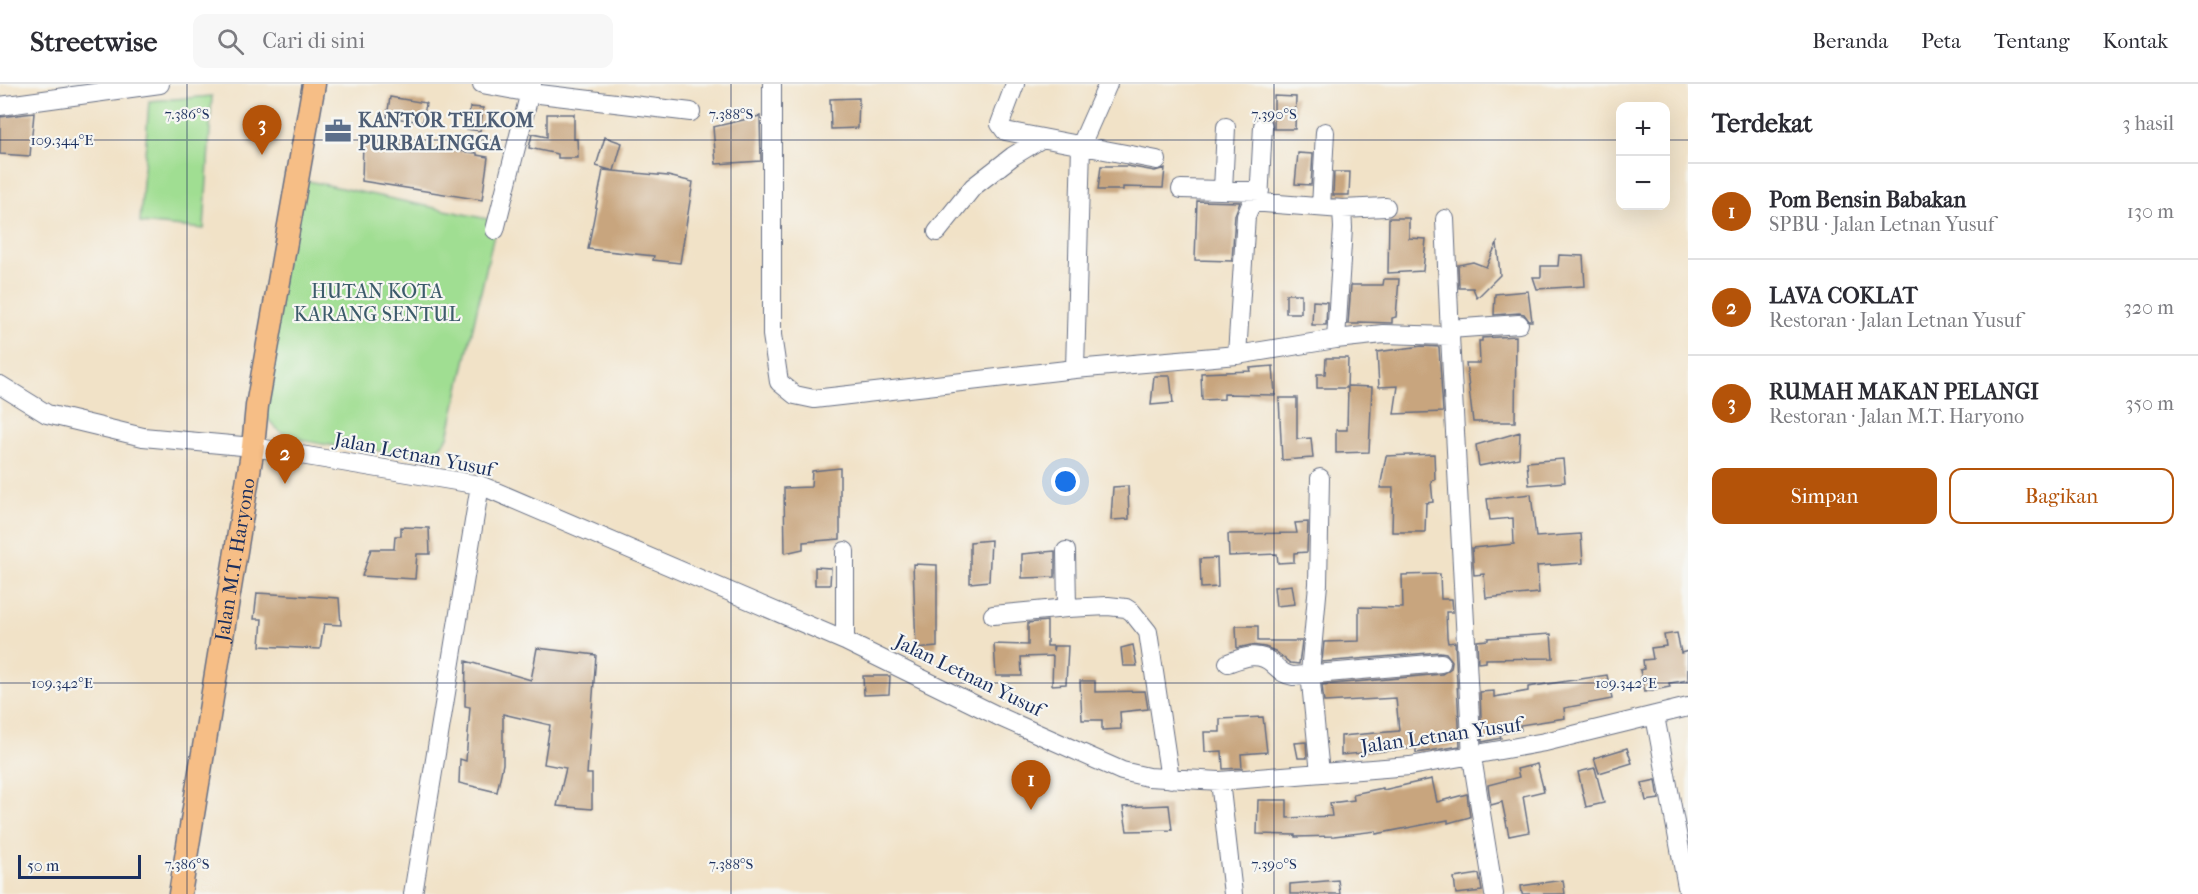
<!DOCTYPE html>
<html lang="id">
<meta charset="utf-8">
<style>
:root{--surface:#fff;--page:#f7f7f7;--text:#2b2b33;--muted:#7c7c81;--line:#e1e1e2;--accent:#b45309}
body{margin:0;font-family:"IM FELL French Canon",serif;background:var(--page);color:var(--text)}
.controls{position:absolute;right:18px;top:18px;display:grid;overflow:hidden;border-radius:12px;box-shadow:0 6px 24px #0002}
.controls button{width:54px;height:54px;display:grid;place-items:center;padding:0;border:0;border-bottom:2px solid var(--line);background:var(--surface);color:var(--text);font:30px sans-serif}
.scale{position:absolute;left:18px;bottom:15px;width:123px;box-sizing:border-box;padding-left:6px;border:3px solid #1b2f5e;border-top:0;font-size:16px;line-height:21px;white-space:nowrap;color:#1b2f5e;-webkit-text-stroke:4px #f6f6f2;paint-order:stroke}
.you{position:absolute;left:1066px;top:398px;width:21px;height:21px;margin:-15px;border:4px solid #fff;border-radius:50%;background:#1a73e8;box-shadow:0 0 0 9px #1a73e833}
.badge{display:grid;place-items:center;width:39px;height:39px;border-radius:50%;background:var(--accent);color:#fff;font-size:20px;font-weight:700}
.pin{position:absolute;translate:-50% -50px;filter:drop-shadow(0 2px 3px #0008)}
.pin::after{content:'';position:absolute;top:32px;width:21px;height:18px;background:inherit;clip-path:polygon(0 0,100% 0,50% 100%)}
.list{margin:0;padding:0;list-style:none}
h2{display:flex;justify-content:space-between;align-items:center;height:78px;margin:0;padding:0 24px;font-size:26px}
h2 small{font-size:20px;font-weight:400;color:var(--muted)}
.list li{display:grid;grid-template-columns:39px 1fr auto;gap:18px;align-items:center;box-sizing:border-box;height:96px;padding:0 24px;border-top:2px solid var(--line)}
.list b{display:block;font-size:22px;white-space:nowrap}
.list p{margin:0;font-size:20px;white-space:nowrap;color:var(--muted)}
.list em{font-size:20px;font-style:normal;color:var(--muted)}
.actions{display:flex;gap:12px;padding:18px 24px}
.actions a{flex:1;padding:14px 0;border:2px solid var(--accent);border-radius:12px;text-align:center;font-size:21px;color:var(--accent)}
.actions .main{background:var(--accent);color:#fff}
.icon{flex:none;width:33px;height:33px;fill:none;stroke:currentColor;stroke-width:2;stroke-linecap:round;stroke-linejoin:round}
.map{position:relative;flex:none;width:1688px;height:810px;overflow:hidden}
header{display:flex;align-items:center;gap:36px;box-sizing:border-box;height:84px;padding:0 30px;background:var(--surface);border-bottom:2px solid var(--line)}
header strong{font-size:28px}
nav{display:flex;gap:33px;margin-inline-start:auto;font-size:21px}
.search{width:420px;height:54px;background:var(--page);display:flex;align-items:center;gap:15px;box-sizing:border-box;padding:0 21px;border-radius:12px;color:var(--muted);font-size:22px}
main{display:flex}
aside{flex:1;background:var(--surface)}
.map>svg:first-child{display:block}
</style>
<header>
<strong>Streetwise</strong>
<div class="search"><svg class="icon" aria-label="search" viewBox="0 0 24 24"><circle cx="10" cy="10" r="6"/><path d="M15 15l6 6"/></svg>Cari di sini</div>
<nav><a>Beranda</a><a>Peta</a><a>Tentang</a><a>Kontak</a></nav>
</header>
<main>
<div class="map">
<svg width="1688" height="810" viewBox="0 0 1688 810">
<rect width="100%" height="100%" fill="#f6f6f2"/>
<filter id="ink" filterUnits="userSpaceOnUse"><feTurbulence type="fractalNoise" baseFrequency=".0167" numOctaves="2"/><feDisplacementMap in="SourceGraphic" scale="12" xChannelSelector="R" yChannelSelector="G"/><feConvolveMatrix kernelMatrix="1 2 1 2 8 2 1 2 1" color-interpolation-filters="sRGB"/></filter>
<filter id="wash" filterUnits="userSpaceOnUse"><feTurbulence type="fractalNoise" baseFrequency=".008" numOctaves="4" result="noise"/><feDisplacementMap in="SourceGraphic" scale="24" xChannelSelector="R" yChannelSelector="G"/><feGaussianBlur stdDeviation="1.35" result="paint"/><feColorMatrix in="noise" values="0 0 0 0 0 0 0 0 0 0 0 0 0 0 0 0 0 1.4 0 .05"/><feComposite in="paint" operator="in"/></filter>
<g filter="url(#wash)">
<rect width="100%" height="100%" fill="#f1e2c7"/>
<path fill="#a0de92" stroke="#5e8678" stroke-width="1.5" d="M212 12 204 145 140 139 149 17Z
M299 95 497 137 448 353C437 369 432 368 413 370 383 366 303 363 280 347 271 341 265 331 259 322Z"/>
<g id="blocks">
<path fill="#c8a57e" d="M1274 12 1296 13 1295 45H1274Z
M390 13 426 19 423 38 387 33Z
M859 14 858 44 831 45 830 15Z
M470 23 483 24 480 47 467 45Z
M34 29 30 72 0 70V33Z
M547 30H574V55H577L578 74H558V70L529 64 532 50 547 53Z
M760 32 761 77 716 80 713 43Z
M605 53 622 59 614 87 596 82Z
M363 57 477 69V71L488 73 482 116 362 97Z
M1298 69 1313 70 1311 101 1295 100Z
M1101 82H1127L1155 87 1165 84 1163 104 1123 103V106H1098Z
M603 86 668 92 693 98 680 179 653 176 654 172 588 165Z
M1334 88H1350L1349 111H1333Z
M1197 117 1240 118 1235 131 1232 177 1195 176Z
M1389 134H1409V154L1426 155 1423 187 1388 189Z
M1497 159 1500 191 1477 214 1473 204H1459L1458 181 1473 178 1486 183Z
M1559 171 1583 172 1585 202 1537 205 1533 193H1541V182H1558Z
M1384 195H1399L1396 233 1392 234V239L1359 238V240H1348L1351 201H1383Z
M1528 207 1532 237H1529L1524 230 1519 229 1494 231 1495 210Z
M1286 210H1301V229H1286Z
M1313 217 1327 218 1326 241H1312Z
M1516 252 1515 338H1473L1466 279H1480L1479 257H1482V254Z
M1422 262 1439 263 1443 328 1394 330 1398 302 1379 303 1377 268Z
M1326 274H1348L1347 304H1317V290H1325Z
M1273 282 1275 311 1224 310V315L1202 316 1201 289 1251 287 1250 284Z
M1154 292H1170L1173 319 1151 321Z
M1348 302 1372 303 1369 368 1336 369V346H1347Z
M1279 314H1297V355L1311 354 1313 374 1282 376Z
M1520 348 1519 374 1479 382 1476 361Z
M1434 370 1435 396 1431 397 1433 418 1426 419 1425 448H1392L1393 404H1380L1386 372Z
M1563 375 1565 398 1529 401 1527 378Z
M840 384V455L803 458V465L785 469 784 404 811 403 812 387Z
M1128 402 1129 435 1111 436 1113 403Z
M1531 410 1536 453 1581 450 1583 479 1537 482 1539 509 1486 514 1484 490 1474 491 1472 464 1514 460 1513 434 1490 436 1487 415Z
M1308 438 1307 468 1294 469V478L1278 479 1277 470 1229 472 1228 450 1297 449 1295 439Z
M401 443 429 444 430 470H417L415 495 362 492 371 465H394L395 452H401Z
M991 456 989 497 970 499V458Z
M1055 467V493L1022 494V470Z
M1217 474 1218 503 1201 504 1200 475Z
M913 480 937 481V563L916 565Z
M815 483 831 484 830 501H815Z
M1440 490 1441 515H1452L1453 528H1446L1447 553 1448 559 1455 558 1460 662 1416 669V664L1341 671V652L1399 647 1396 614 1324 618 1322 601 1442 590 1451 584 1452 577 1446 569 1440 568 1322 578 1324 558 1359 557V523L1403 524 1402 491Z
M1292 501 1295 520 1276 522 1274 503Z
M257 509 339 514 341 541 324 540 320 565 260 562 262 535H254Z
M1047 537V562H1053V567L1054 562H1068L1066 600 1052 601 1053 572 1021 573 1022 592H996L994 560 1028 561V539Z
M1236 542H1258V557H1302L1299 580 1290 579 1275 567 1265 563 1251 561 1237 564Z
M1677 549 1681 569 1688 567V596L1669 599 1670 603 1644 608 1640 586 1644 585 1643 576 1653 575 1651 564 1666 562 1664 551Z
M1551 550 1553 574 1486 575V578L1478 579 1477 557 1488 556V554Z
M1133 561 1137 582H1123L1121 564Z
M537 564 596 571 587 690H592V725L557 722 566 684 544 680 550 641 503 630V680L497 708 459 699 460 675 466 677 470 623 465 622 466 577 531 596Z
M1607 591 1612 615 1564 624 1565 634 1520 641 1521 646 1500 650 1501 654 1482 658 1480 608 1494 607V613L1528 607V603Z
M863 592H890L889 610 864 611Z
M1080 597H1095V608L1145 607 1148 625 1120 628 1121 645 1102 646V636H1082Z
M1263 633 1267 668 1241 670 1242 684 1223 685 1222 667 1205 668 1204 648H1220V635Z
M1306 658 1307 674H1298L1295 659Z
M1627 664 1632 679 1599 689 1594 674Z
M1537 680 1544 707 1523 712 1529 748 1509 752 1502 718 1491 721 1488 701 1519 693 1517 685Z
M1595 684 1604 719 1586 723 1578 688Z
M1432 695 1437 718 1467 710 1470 733 1448 739V736L1376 750V747L1334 752 1295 753V751L1257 750 1258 716H1287V734L1332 732 1330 719 1354 716 1353 710 1383 704V706Z
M1656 696 1659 715 1646 717 1642 699Z
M1169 721 1172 746 1127 747 1123 723Z
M1479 790 1482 807 1456 810 1454 794Z
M1338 796 1340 810H1290V800Z
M1563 796 1565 810H1522L1521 802Z"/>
</g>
</g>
<g filter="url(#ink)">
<use href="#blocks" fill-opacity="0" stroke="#666e83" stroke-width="1.5"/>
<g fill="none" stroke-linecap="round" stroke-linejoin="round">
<defs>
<path id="minor" d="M482 0 531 9 691 28
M772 0V251L779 298 795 311 814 315 1075 285 1237 271 1336 255 1383 250 1450 252 1472 673 1494 810
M1015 0 1000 40 1005 47 1157 76
M0 22 160 0
M1181 105 1260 107
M1223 106 1226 43
M1259 117 1263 42
M1321 123 1325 48
M1342 125 1386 123
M1445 135 1450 252
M495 146 532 0
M937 148 973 103 1013 72 1041 55
M1450 245 1519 240
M1237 271 1246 132 1252 118 1342 125 1343 144 1336 255
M1075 285 1081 61 1108 0
M0 301 47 330 143 353 253 363 480 401 845 557 1000 633 1122 687 1148 693 1220 697 1410 682 1545 658 1688 623
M1320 394 1318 500 1310 589 1320 689
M845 467V557
M1066 467 1067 524
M993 531 1067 524 1108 522 1126 524 1132 528 1148 548 1170 695
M1228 579C1244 573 1259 567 1273 580 1281 587 1283 590 1293 592L1441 579
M1655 632 1688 808
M1220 697 1233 810
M413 810 480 401"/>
<g id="major">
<path id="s1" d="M180 810 253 363 257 322 314 0"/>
</g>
</defs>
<use href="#minor" stroke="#666e83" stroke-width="20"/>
<use href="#major" stroke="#666e83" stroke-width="25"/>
<use href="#minor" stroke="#fff" stroke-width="18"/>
<use href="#major" stroke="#f6be86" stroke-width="22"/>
</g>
</g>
<path fill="none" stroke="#1b2f5e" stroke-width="1.5" stroke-opacity="0.45" d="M187 0V810M731 0V810M1274 0V810M0 56H1620M1666 56H1688M0 599H1688"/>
<defs>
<symbol id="office-bare" viewBox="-9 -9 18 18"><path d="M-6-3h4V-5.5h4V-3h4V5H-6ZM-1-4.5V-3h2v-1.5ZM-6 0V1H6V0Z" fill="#5c6f8a" stroke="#f6f6f2" stroke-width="2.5" paint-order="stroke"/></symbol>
</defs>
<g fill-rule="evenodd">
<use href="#office-bare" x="319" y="28" width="38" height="38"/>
</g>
<g text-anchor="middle" stroke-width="4.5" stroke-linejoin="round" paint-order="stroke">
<g font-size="20" font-weight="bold" fill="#4e5e75" stroke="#f6f6f2" text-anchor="start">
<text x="358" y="43">KANTOR TELKOM<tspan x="358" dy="23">PURBALINGGA</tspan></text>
</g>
<g font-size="20" fill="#3c5b6b" stroke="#f6f6f2">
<text x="377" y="214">HUTAN KOTA<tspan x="377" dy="23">KARANG SENTUL</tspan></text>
</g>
<g font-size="20" fill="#1b2f5e" stroke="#f6f6f2">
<text transform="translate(414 370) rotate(11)" y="7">Jalan Letnan Yusuf</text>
<text dy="7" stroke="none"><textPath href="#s1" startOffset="339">Jalan M.T. Haryono</textPath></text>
<text transform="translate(969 591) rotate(26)" y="7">Jalan Letnan Yusuf</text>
<text transform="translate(1441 651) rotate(-8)" y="7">Jalan Letnan Yusuf</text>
</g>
</g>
<g font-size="15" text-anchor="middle" fill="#1b2f5e" stroke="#f6f6f2" stroke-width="4.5" stroke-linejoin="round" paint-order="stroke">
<text x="187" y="35">7.386°S</text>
<text x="731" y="35">7.388°S</text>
<text x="1274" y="35">7.390°S</text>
<text x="62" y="61">109.344°E</text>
<text x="1626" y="604">109.342°E</text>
<text x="62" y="604">109.342°E</text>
<text x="187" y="785">7.386°S</text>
<text x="731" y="785">7.388°S</text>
<text x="1274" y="785">7.390°S</text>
</g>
</svg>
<div class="controls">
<button>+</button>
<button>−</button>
</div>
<div class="scale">50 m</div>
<div class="you"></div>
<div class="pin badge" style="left:1031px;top:726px">1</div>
<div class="pin badge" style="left:285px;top:400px">2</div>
<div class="pin badge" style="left:262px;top:71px">3</div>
</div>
<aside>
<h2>Terdekat<small>3 hasil</small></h2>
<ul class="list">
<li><span class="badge">1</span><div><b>Pom Bensin Babakan</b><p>SPBU · Jalan Letnan Yusuf</p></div><em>130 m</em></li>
<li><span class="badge">2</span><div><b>LAVA COKLAT</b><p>Restoran · Jalan Letnan Yusuf</p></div><em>320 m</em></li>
<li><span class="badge">3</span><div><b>RUMAH MAKAN PELANGI</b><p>Restoran · Jalan M.T. Haryono</p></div><em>350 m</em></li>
</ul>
<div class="actions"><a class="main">Simpan</a><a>Bagikan</a></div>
</aside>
</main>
